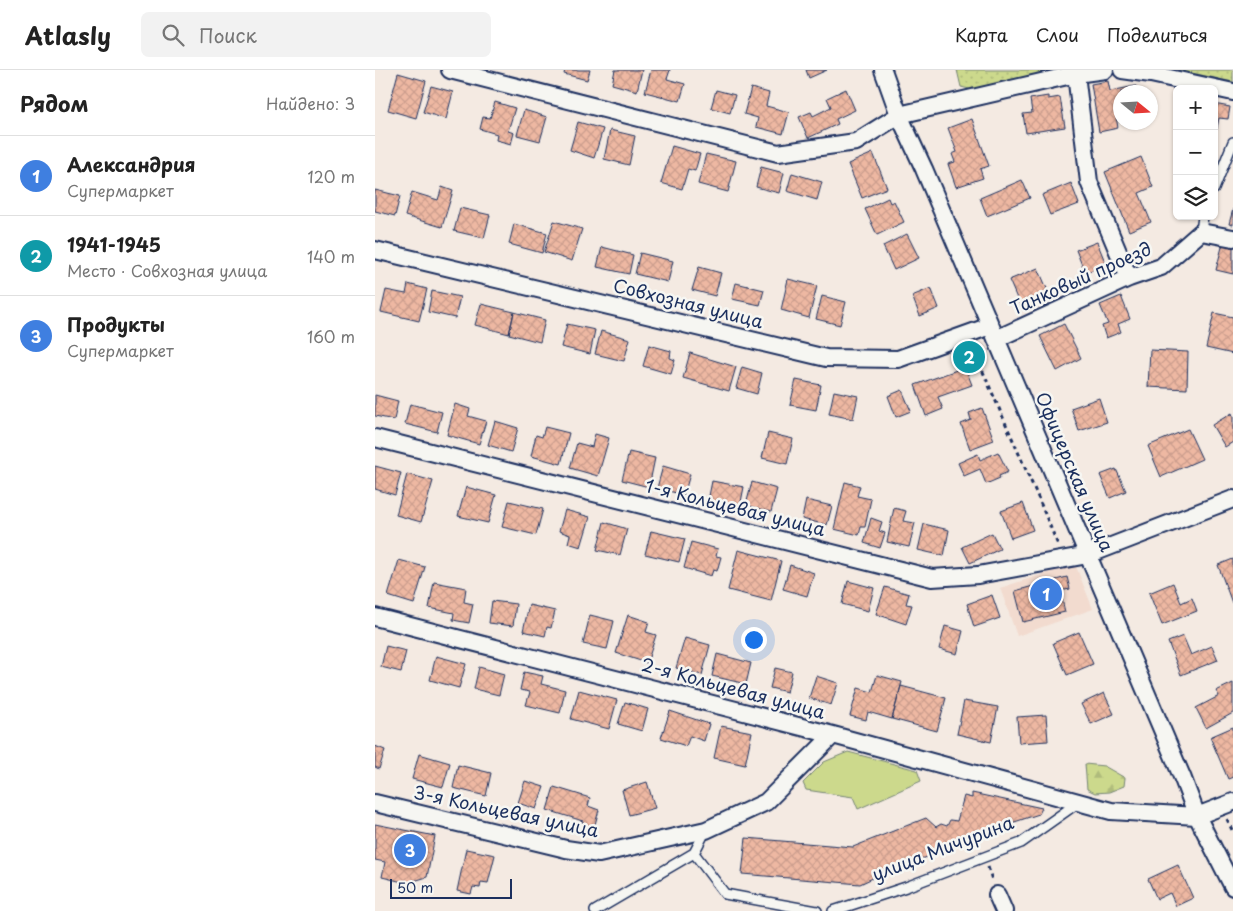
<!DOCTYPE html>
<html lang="ru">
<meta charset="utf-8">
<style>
:root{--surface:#fff;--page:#f2f2f2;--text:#222;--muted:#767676;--line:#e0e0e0;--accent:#1b2f5e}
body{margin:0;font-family:"Playpen Sans",sans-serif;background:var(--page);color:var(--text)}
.controls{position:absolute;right:15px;top:15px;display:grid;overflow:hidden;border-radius:8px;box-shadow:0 1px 4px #0004}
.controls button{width:45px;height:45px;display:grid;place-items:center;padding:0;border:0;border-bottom:1px solid var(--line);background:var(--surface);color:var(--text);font:25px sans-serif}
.compass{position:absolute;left:738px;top:15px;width:45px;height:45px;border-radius:50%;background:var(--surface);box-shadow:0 1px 4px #0004;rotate:108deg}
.scale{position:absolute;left:15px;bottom:12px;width:122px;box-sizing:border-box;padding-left:5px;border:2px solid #1b2f5e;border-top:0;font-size:14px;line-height:18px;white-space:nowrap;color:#1b2f5e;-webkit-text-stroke:4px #f6f6f2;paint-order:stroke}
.you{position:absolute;left:378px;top:569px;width:18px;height:18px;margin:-12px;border:4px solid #fff;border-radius:50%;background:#1a73e8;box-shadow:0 0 0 8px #1a73e833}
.badge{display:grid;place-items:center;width:32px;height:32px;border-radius:50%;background:var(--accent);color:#fff;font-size:16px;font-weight:700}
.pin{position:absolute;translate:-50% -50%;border:2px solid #fff;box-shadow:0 1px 5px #0006}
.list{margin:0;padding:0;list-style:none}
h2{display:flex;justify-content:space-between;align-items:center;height:65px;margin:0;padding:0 20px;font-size:21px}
h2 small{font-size:16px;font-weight:400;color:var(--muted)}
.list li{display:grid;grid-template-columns:32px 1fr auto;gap:15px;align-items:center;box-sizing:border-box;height:80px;padding:0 20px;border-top:1px solid var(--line)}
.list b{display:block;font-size:19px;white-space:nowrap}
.list p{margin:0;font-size:16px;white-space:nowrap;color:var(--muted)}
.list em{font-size:16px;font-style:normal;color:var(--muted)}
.icon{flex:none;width:28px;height:28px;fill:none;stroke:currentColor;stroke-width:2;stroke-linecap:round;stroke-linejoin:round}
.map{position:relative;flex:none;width:858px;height:841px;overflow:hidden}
header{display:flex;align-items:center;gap:30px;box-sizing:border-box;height:70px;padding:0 25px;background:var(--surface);border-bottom:1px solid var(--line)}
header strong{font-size:24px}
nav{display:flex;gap:28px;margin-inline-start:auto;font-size:18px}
.search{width:350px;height:45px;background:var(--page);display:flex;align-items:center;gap:12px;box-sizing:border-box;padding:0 18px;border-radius:8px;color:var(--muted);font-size:19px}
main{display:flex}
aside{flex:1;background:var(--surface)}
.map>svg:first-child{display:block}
</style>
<header>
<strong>Atlasly</strong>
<div class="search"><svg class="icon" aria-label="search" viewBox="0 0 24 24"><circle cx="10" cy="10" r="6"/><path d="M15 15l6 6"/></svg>Поиск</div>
<nav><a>Карта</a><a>Слои</a><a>Поделиться</a></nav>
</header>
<main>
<aside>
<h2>Рядом<small>Найдено: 3</small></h2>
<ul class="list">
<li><span class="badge" style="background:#3f7fe0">1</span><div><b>Александрия</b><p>Супермаркет</p></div><em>120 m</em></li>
<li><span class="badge" style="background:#0f9aa8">2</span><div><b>1941-1945</b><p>Место · Совхозная улица</p></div><em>140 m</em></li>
<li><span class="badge" style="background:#3f7fe0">3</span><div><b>Продукты</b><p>Супермаркет</p></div><em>160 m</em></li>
</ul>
</aside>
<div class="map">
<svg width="858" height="841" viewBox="0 0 858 841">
<defs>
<pattern id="grass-dots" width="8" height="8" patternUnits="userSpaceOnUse" patternTransform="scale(1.25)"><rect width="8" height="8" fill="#ccd98c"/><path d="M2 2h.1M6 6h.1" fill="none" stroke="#afbb7b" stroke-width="1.8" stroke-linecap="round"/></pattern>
<pattern id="forest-firs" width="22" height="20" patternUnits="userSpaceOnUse" patternTransform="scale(1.25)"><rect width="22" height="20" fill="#ccd98c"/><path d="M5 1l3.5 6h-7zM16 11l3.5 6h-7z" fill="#afbb7b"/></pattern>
<pattern id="building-cross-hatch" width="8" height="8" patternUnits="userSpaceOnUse" patternTransform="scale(1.25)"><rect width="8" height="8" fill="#eeb8a2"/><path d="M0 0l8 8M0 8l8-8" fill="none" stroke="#cc9e8e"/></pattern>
</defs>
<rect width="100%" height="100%" fill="#f4eae2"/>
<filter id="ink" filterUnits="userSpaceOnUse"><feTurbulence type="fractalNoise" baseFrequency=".02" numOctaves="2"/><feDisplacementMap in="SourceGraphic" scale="10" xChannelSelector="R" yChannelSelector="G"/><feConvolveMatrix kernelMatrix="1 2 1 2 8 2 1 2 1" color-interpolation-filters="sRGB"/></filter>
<g filter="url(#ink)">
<path fill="#f2dbcf" d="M700 494 718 539 642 566 625 518Z"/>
<path fill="url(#grass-dots)" stroke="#748475" d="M582 0H686L672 2 603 21 586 17Z
M803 0H858V12Z"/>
<path fill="url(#forest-firs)" stroke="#748475" d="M710 694 729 696 750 708 749 716 734 722 720 723 712 719Z"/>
<path fill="#ccd98c" stroke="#748475" d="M473 682 542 700 546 711 483 739 478 727 431 720 428 713 449 692Z"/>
<path fill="url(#building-cross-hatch)" stroke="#1b2f5e" d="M190 0H215L212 10 189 4Z
M240 0H267L262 21 237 14Z
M276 0H295L292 9 310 14 305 31 270 22Z
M431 0H452L434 8Z
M23 3 51 11 41 48 13 40Z
M733 11 735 21 761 16 762 22H746V45L741 46 743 58 724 62 716 14Z
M56 16 78 22 71 49 48 42Z
M376 18 394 23 391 36 414 42 408 64 381 57 383 48 369 44Z
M471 19 480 40 461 49 463 54 433 68 424 47 436 42 438 46 456 37 452 28Z
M341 20 360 25 355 43 336 38Z
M673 26V29L685 27 690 57 651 63 648 44 657 43 655 29Z
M120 32 140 38 133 61 139 63 136 74 121 70 122 64 105 59 108 47 115 48Z
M839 34 855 37 853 49 844 48 839 73Z
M149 40 172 47 165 71 142 65Z
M597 49 614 96 605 99 608 108 581 117 573 94 580 92 577 84 582 82 573 58Z
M203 52 228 59 219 88 195 80Z
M235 60 260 66 254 95 229 89Z
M297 76 325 84 320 101 313 99 307 119 286 113Z
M498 83 512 118 487 128 473 94Z
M331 84 361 91 353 122 323 114Z
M766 87 778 117 764 123 776 152 754 161 730 102Z
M386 97 409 103 404 123 381 117Z
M417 103 447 112 442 130 412 121Z
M647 110 655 128 612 146 605 128Z
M696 113 704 134 675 145 667 125Z
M67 117 78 121 67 157 30 146 37 122 63 130Z
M0 120 25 126 20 146 0 141Z
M513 128 515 133 519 131 529 152 502 165 490 139Z
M85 138 115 145 109 168 79 161Z
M858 139V155L854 154Z
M179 151 207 159 197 191 169 182Z
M139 154 172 163 167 183 134 174Z
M532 164 544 188 519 200 508 176Z
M722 172 731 194 710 203 701 180Z
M848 173 858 176V204L841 200Z
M227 177 258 185 254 204 222 197Z
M265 183 298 191 293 212 260 204Z
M324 197 346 203 340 226 317 220Z
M663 198 676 228 647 240 634 210Z
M413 209 442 216 434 248 406 240Z
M361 213 389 220 385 235 357 229Z
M33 214 52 219 44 251 6 242 11 220 31 224Z
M556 218 564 238 545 246 537 226Z
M57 221 85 227 80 248 53 242Z
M447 226 471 232 465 255 441 249Z
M746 226 755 249 743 254 746 262 731 268 727 256 733 254 725 235Z
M106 234 139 242 134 264 100 255Z
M139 242 170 250 165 272 134 264Z
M839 243 858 247V284L831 278Z
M192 254 220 260 215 284 186 277Z
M689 254 706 288 682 301 665 266Z
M226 261 255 269 249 291 220 284Z
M274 275 296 281 295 288 300 290 296 304 268 296Z
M775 280 813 282 812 319 773 317Z
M315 283 361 297 354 321 308 308Z
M367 297 387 303 382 324 361 318Z
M590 297 597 315 563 327 568 339 551 346 540 315Z
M421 310 446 315 441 340 415 335Z
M527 320 536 341 521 347 513 326Z
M459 321 483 326 478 349 454 344Z
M0 325 23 331 19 350 0 346Z
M724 328 732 352 704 361 696 338Z
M35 334 67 342 62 362 30 354Z
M80 334 95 339 93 346 111 351 104 374 72 365Z
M607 338 619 370 595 379 586 354 596 350 594 343Z
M857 343 858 346V372L850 377 837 355Z
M120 351 143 358 136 382 113 375Z
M170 357 194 363 186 394 156 386 161 365 167 367Z
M813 359 827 389 786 407 773 376Z
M393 363 418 369 412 394 387 388Z
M220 364 234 368 223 406 195 398 202 373 217 377Z
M254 382 280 388 274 417 247 410Z
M623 382 633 402 624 406 625 408 611 414 605 399 589 406 583 393 603 384 605 390Z
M0 396 26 403 20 425 0 419Z
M288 396 315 404 309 425 282 418Z
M741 399 751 421 735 428 725 405Z
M32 404 58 411 46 452 21 445Z
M337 411 369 417 365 437 333 431Z
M377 412 402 419 396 442 371 435Z
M470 412 485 416 482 426 496 429 490 457H486L484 465 459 459Z
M91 417 121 425 113 453 83 446Z
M431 430 457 436 452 455 427 449Z
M134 431 168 439 161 465 127 457Z
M648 433 658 460 636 468 626 441Z
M519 438 531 441 528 451 540 453 534 477 512 472Z
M190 440 215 447 206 477 193 473 195 465 184 461Z
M496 448 507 452 504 461 510 463 505 478 489 473Z
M229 452 252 459 245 485 222 480Z
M549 454 574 460 569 486 543 480Z
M276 461 310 469 304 492 270 484Z
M617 463 625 479 595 493 587 477Z
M316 472 343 479 341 486 346 487 342 501 338 500 336 506 309 498Z
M363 480 406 491 396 531 353 520Z
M858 489V532L857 533 843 495Z
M24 490 50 497 39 534 13 526Z
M415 495 439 503 432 526 408 519Z
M692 507 695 519 685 521 690 542 648 552 640 521Z
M473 511 499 518 493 541 467 534Z
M59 512 91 518 89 532 98 534 94 553 78 550 79 543 54 538Z
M798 513 806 533 817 528 822 541 787 555 774 523Z
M510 517 534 524 531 534 537 535 531 554 501 544Z
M617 525 625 548 599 557 592 534Z
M117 531 141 534 138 556 114 553Z
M154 535 180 541 176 558 172 557 170 566 148 561Z
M215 545 239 551 232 579 208 574Z
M253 545 274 552 271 562 281 565 272 593 241 583Z
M570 556 588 561 582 584 564 579Z
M704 562 718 594 692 605 678 573Z
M808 566 816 585 837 576 843 590 806 605 793 572Z
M310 568 335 575 327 605 301 598Z
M11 576 31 581 26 602 6 597Z
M342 584 376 593 371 614 337 606Z
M61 586 91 594 84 618 55 610Z
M104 597 129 604 124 625 99 619Z
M400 598 417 602 412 622 395 618Z
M149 602 168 606 166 614 190 620 185 643 151 635 155 622 145 620Z
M502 605 527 612 517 649 493 642 491 650 475 646 483 618 497 622Z
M441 606 463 613 456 635 434 628Z
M858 613V643L831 658 821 638 844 626 841 621Z
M526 616 571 628 562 661 517 649Z
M204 620 242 630 234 659 196 649Z
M729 623 739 644 716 654 706 634Z
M589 631 623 637 616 672 582 664Z
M250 632 273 639 267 661 243 654Z
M295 641 334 654 329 671 315 666 311 676 286 668Z
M671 645 673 671 644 673 642 647Z
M346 656 377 662 370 695 339 688Z
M858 657V707L853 709 835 667Z
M0 676 10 680 4 699 0 697Z
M44 684 75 693 68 717 37 709Z
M83 695 116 703 111 726 78 718Z
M150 711 169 717 161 739 143 733Z
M272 712 280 738 254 745 247 720Z
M179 717 215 728 213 736 224 740 219 758 207 754 208 751 172 740Z
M597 723 667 738 664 744 578 772V778L515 800 485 814 367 804 371 768 478 777 551 748 561 757 566 754 572 756 575 750 582 751 589 726 597 728Z
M0 754 60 766 52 807 32 813 7 807 10 792 0 790Z
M91 779 120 785 113 813 106 812 105 818 98 817 96 824 82 821Z
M803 795 818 828 801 836 795 823 782 829 773 809Z"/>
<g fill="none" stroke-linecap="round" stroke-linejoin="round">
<defs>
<path id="service" d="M839 119 858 72
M826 162 828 146
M319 783 350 824 442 841
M220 841 319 783 331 760
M458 841 531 817 646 773 704 732"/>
<path id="minor" d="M75 0 403 83 481 72 524 45 701 4 730 0
M508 0 524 45 549 99 808 709 822 746 858 817
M747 0 776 4 858 22
M701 4 714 112 754 208
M0 180 451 288 523 289 615 256
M621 269 754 208 786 197 826 162 858 168
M0 368 557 508 603 505 713 485 858 429
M0 547 458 665 736 741 822 746 858 732
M0 733 191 779 224 784 331 760 391 732 458 665
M622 825 629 841"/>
</defs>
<use href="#service" stroke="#1b2f5e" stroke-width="12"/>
<use href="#minor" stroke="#1b2f5e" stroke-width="20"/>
<path stroke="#1b2f5e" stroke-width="3" stroke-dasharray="4 4" stroke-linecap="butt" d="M598 279 662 425 683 475
M852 749 858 762
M613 797 617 810"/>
<use href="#service" stroke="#f6f6f2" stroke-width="9"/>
<use href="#minor" stroke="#f6f6f2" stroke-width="16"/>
</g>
</g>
<g text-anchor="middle" stroke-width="5" stroke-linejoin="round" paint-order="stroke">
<g font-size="18" fill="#1b2f5e" stroke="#f6f6f2">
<text transform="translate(706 209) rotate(-24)" y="6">Танковый проезд</text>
<text transform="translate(313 234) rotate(14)" y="6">Совхозная улица</text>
<text transform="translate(699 402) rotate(67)" y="6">Офицерская улица</text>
<text transform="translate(360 438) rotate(14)" y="6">1-я Кольцевая улица</text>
<text transform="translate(358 619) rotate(15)" y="6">2-я Кольцевая улица</text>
<text transform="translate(131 742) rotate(12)" y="6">3-я Кольцевая улица</text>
<text transform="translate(568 779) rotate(-21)" y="6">улица Мичурина</text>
</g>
</g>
</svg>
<div class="controls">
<button>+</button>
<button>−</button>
<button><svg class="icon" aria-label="layers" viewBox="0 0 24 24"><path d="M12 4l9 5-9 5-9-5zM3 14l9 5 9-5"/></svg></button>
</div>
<svg class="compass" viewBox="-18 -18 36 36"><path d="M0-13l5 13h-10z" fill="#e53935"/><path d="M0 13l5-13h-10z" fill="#767676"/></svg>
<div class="scale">50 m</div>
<div class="you"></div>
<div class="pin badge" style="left:671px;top:524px;background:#3f7fe0">1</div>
<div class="pin badge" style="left:594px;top:287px;background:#0f9aa8">2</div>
<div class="pin badge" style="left:35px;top:780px;background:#3f7fe0">3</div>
</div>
</main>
